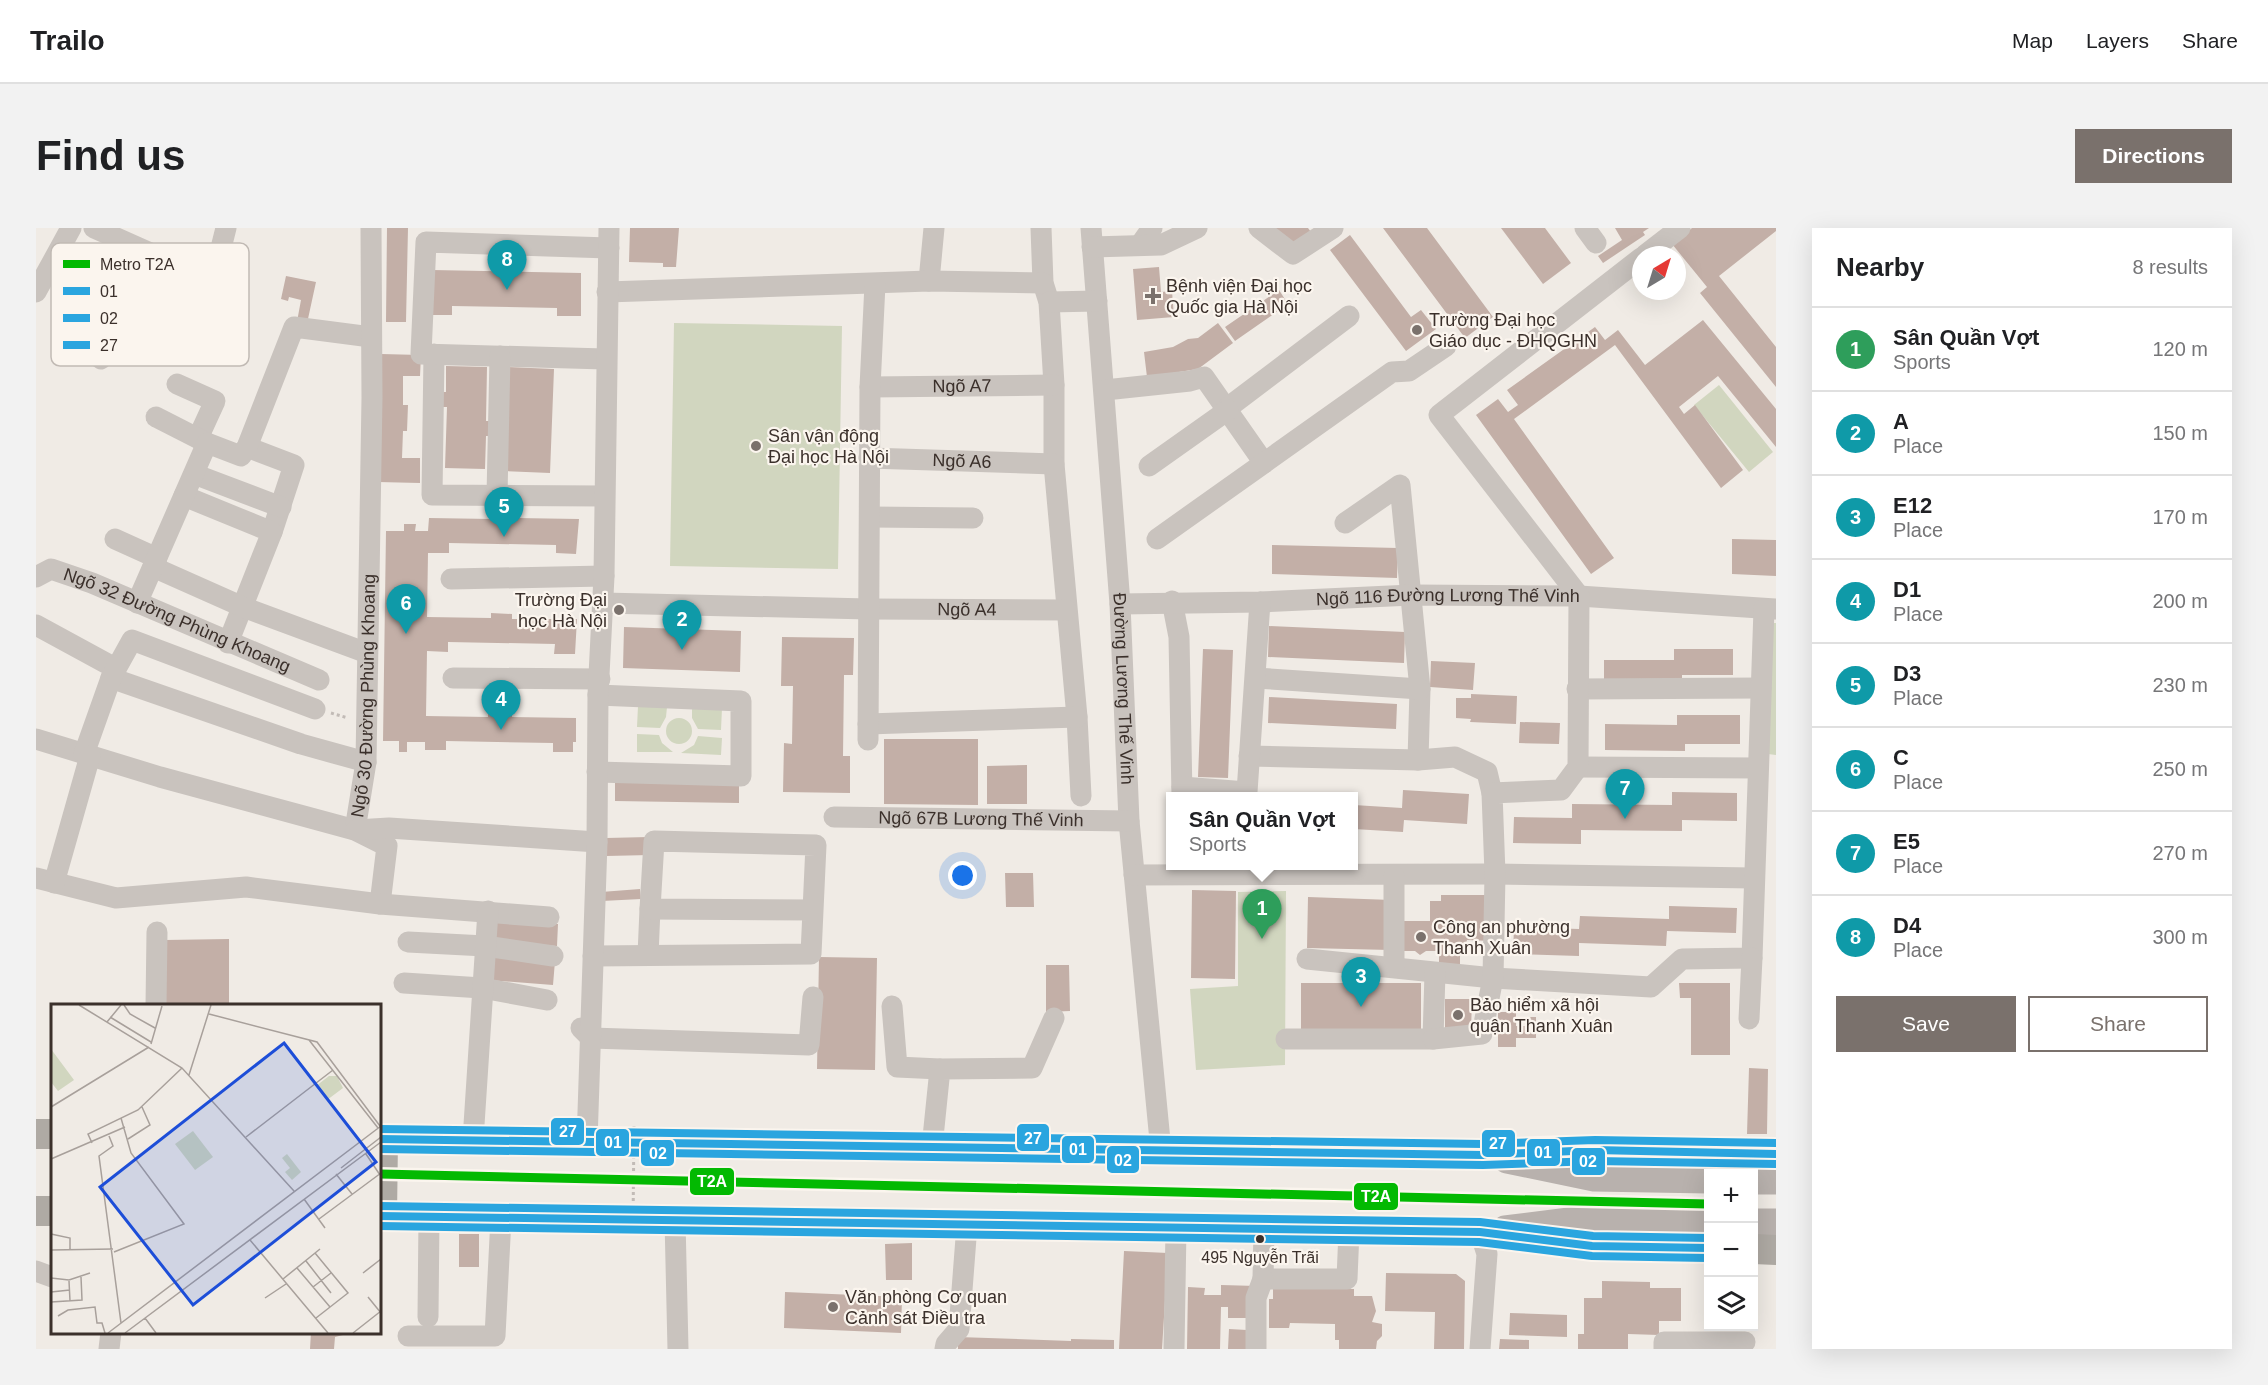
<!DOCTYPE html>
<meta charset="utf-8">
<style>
:root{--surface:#fff;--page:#f2f2f2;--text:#202124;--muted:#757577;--line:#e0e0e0;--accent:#7a716c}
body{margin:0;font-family:Arial,sans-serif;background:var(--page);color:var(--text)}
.controls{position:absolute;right:18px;bottom:18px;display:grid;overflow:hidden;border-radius:0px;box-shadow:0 6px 24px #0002}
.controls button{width:54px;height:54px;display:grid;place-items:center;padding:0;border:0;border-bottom:2px solid var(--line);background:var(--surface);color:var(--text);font:30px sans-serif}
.compass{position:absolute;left:1596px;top:18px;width:54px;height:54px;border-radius:50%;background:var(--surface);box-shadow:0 6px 24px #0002;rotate:38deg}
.you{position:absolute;left:927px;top:648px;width:21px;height:21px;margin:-15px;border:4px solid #fff;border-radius:50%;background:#1a73e8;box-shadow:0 0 0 9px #1a73e833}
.badge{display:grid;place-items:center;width:39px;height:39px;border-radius:50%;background:var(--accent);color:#fff;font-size:20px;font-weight:700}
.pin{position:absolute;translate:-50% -50px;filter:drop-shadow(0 2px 3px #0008)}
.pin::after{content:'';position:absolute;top:32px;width:21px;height:18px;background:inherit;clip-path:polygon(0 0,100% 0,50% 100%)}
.popup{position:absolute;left:1130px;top:564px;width:192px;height:78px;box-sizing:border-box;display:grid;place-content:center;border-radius:0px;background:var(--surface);filter:drop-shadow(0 2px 4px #0005);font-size:20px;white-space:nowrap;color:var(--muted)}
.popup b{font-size:22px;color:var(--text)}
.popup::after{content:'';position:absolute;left:50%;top:100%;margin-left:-12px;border:12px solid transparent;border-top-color:var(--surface)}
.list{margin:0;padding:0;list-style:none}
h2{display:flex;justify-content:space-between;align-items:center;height:78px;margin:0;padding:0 24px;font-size:26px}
h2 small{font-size:20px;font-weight:400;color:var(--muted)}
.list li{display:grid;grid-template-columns:39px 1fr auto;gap:18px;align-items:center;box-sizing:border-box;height:84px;padding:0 24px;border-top:2px solid var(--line)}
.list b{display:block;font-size:22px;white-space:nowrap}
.list p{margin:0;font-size:20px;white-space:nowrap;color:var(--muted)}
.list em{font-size:20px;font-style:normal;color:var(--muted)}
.actions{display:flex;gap:12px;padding:18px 24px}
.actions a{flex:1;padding:14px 0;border:2px solid var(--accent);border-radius:0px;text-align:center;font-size:21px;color:var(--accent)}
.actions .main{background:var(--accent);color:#fff}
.icon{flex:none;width:33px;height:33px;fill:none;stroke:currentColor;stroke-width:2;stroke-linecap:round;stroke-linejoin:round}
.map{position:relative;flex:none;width:1740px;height:1121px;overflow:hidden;border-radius:0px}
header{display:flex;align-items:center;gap:36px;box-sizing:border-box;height:84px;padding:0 30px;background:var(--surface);border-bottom:2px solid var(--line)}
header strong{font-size:28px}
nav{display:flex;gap:33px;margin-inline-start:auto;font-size:21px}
.intro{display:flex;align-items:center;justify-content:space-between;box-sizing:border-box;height:144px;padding:0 36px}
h1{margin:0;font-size:42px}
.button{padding:15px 27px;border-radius:0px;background:var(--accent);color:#fff;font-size:21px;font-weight:700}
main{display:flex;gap:36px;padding:0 36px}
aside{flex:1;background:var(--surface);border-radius:0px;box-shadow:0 6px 24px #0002}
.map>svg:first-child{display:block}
</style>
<header>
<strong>Trailo</strong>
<nav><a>Map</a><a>Layers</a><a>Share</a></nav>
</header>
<div class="intro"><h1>Find us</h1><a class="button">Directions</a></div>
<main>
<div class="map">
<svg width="1740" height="1121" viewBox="0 0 1740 1121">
<rect width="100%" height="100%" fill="#f0ebe5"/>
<path fill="#d1d6bf" d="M638 95 806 98 802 341 634 338Z
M1683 157 1737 224 1713 244 1658 177Z
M1733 395H1740V527L1732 526Z
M602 478 631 479 630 489 624 500 601 499Z
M656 480H686L685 502 662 501 656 490Z
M630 503a13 13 0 1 1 26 0a13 13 0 1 1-26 0Z
M601 506 623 507 626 515 637 524H601Z
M662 508 686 510 685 527 645 525 658 517Z
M1250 663 1249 837 1160 842 1154 761 1202 758V664Z"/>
<path fill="#c3afa7" d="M351 0H372L370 94H350Z
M594 0H643L640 39H627V35L593 34Z
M1236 0H1272L1278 8 1260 22Z
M1347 0H1391L1457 89 1429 110Z
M1465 0H1509L1535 35 1507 56Z
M1579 0H1613L1607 4 1609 7 1567 35 1562 28 1586 12Z
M1656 0H1740V3L1683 48 1740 119V159L1664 65 1671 59 1636 16Z
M1314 7 1375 89 1385 82 1400 101 1370 123 1294 22Z
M1123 39 1125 64 1136 63 1138 89 1101 92 1097 41Z
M396 42 545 45V88H521V80L416 78V87H396Z
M250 48 280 54 270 100 260 99 265 72 253 69 252 73 245 71Z
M1243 62 1252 76 1199 113 1189 99Z
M1667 92 1740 181V219L1682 148 1643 179 1648 186 1659 177 1707 242 1685 260 1579 117 1478 191 1578 330 1555 346 1440 187 1462 171 1472 184 1482 177 1471 162 1559 99 1569 112 1582 102 1609 137Z
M1182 95 1197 115 1162 141 1111 149 1108 124 1137 119 1152 111 1162 110Z
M345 126 385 127 384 148H367V177H372L371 203H367L366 230H384V255L342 254Z
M410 138 451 139 450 193H456V208H450L449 241 409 240 411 179H400L401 164H410Z
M472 139 518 141 514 245 468 243Z
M456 284 480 285V290L543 291 540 326 520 325V317L413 315V325H392L391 389 455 390V385L476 386V391H541L539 426H518L519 416 412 414V424L391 423 390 488 452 489V483H476V489L540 490V514H537V524H517V515L410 513V522H389V514H371V524H363V513H347L350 303H368V296H380L379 303H392L393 290 456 291Z
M1696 311 1740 312V348L1696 346Z
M1236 317 1362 320 1361 350 1236 346Z
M1233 398 1369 404 1368 435 1232 429Z
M588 399 705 403 704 444 587 440Z
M746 409 818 410 817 447H808L807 528H814V565L747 564 748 515 756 516 757 458H745Z
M1167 421 1197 422 1192 550 1162 549Z
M1638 421H1697V447H1646V454L1568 455V432H1638Z
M1395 433 1439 435 1437 462 1394 459Z
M1435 466 1481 468 1480 496 1434 494 1435 491 1420 490V470H1435Z
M1233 469 1361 476 1360 501 1232 495Z
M1641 487H1704V516H1649V523L1569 522V496L1641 497Z
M1484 494 1524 495 1523 516 1483 515Z
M848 511H942V577L848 576Z
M991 537V576H951V538Z
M579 548 703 550V575L579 573Z
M1367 562 1433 566 1431 596 1368 592 1367 604 1318 601V577L1366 580Z
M1636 564 1701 565V593L1646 592V603L1545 602V616L1477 615 1478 589 1536 590V576L1636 577Z
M613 609 614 627 570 628V610Z
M969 645H997L998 679H970Z
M604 661 605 671 566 673 565 664Z
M1156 662 1200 663 1199 751 1155 750Z
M1405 667H1456L1455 713 1431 712 1429 718 1424 720V741H1403V723H1390L1384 727 1379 723H1368V693H1394V673H1405Z
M1272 669 1356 672 1354 722 1271 720Z
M1633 678 1701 680 1700 705 1631 703 1630 718 1543 715V728L1477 726 1478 699 1543 701 1544 688 1633 691Z
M458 693 522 696 521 718 457 715Z
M193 711V778H130L129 712Z
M454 729 519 733 517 757 452 752Z
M783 729 841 730 839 842 781 841Z
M1010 737H1033L1034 783 1010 784Z
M1265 755H1385V804H1265Z
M1643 755H1694V827H1655V770H1644Z
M1409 771H1436L1435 803 1409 802Z
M1462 784H1480V798H1490V789H1500V810H1480V819H1462Z
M1713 840 1732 841 1731 906H1711Z
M423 1006H443V1039H423Z
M876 1015V1052H850L849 1016Z
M1088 1023 1132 1025 1126 1121H1083Z
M1350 1045 1420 1046 1429 1053 1428 1121H1398L1399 1084 1349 1083Z
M1566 1053 1614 1054V1060H1645V1093H1623V1107L1592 1106V1121H1542V1106H1548V1070H1566Z
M1185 1057 1221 1058 1220 1090H1192V1079H1185L1184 1121H1151L1152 1059 1169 1060 1168 1067H1185Z
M1237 1060 1318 1061V1068H1336L1340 1083 1336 1094 1346 1096V1108L1341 1113 1340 1121H1303V1112H1299V1096L1254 1095 1253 1100H1233V1071H1237Z
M749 1064 866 1069 865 1105 748 1100Z
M1474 1085 1531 1087V1109L1473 1107Z
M1193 1101 1211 1102 1210 1121H1192Z
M275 1104H315V1105L299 1109 298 1121H274Z
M922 1109 1035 1113V1111L1078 1112V1121H922Z
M1464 1111 1493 1112V1121H1463Z"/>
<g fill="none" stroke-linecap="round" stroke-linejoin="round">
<path stroke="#c2bbb6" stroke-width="3" stroke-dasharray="3 3" stroke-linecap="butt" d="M295 485 312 490"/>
<g stroke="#c9c3be" stroke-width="21">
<path d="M58 0 119 27 65 131"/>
<path d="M1005 0 1007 55 1013 74 1018 157V236L1041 489 1045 568"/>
<path id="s1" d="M1055 0 1084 376 1093 593 1125 923"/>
<path d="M1223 0 1257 26 1297 0"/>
<path d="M1549 0 1560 15"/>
<path d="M1104 17 1116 0"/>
<path d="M1056 19 1125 17 1161 0"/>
<path d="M185 20 190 0"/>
<path d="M1609 27 1644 0"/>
<path d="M893 53 898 0"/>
<path d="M0 64 35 0"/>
<path d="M571 64 893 53 1007 55"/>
<path d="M1013 74 1061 73"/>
<path d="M398 126 396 267 568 268"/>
<path d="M569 131 385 126 390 14 573 20"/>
<path d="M141 156 179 173 162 210"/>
<path id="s2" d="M834 159 1018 157"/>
<path d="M1069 162 1154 153 1168 149 1228 235"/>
<path d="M1190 181 1313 88"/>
<path d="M120 189 171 215"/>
<path d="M211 219 258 237 236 304"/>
<path id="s3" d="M833 230 1018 236"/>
<path d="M1113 238 1192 182"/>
<path d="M158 246 245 279"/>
<path d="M148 268 236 304 192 415"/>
<path d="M461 268 464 128"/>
<path d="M834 289 937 290"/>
<path d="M1309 295 1364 257 1384 461 1382 532"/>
<path d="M79 311 121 330"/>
<path d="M1121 311 1356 144 1373 143 1410 118"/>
<path d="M117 339 207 379 331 425"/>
<path id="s4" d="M0 349 15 341 56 355 283 452"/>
<path d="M415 351 568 348"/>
<path d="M1136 373 1143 409 1146 568"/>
<path d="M101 375 171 215 205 228 211 219 258 99 335 109"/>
<path id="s5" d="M567 375 833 381 1030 382"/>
<path id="s6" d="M1084 376 1224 374 1376 367 1543 368 1739 381"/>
<path d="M0 397 79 440"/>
<path d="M75 450 265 516 330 534"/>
<path d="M417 450 564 451"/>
<path d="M1220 450 1384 461"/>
<path d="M1541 461 1725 460"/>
<path d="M832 496 1041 489"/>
<path d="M0 511 124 549 319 602 351 618 344 676"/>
<path d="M832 512 834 159 839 56"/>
<path d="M48 526 75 450 96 412 279 481"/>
<path d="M1213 528 1382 532 1419 529 1451 544 1456 565"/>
<path d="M1542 539 1722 540"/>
<path d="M561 544 705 548V473L562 467"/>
<path d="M1146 559 1211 564 1224 374"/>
<path id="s7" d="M798 589 1093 593"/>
<path id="s8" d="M319 602 330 534 336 170 335 0"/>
<path d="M320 602 353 600 561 614"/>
<path d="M1098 647 1459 646 1717 650"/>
<path d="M0 650 80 670 210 659 344 676 513 689"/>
<path d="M18 655 54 528"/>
<path d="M372 714 449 718 517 728"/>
<path d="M612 727 614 681"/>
<path d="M557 728 775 726 780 617 618 613 614 681 777 682"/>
<path d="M1271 731 1457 750 1615 759 1646 731 1716 730 1728 381"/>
<path d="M1358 739V648"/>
<path d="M368 755 446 760 511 772"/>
<path d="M120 778 121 704"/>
<path d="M856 778 861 839 904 841"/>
<path d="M1713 791 1716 730"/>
<path d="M545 800 555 810 773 817 777 769"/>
<path d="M1250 811H1397L1399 745"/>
<path d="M1397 811 1446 806 1457 750 1459 646 1456 565 1525 562 1542 539 1543 368 1403 187 1605 30"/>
<path d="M437 912 452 683"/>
<path d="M551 914 561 614 562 467 568 348 573 0"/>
<path d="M896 919 904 841 996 840 1018 790"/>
<path d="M639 992 642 1121"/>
<path d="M1228 1001 1227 1051H1311L1313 1003"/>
<path d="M0 1043 16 1049"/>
<path d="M392 1089 393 989"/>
<path d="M372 1108H459L465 990"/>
<path d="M73 1121 75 1104"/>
<path d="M909 1121 910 1116 923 1101 931 997"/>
<path d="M1138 1121 1140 1000"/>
<path d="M1220 1121V1070L1227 1051"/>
<path d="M1444 1121 1451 1026 1444 1004"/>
<path d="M1628 1121V1114H1709"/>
</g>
<path stroke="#b8b1ad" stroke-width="27" d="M1471 932 1558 950 1672 952
M1718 953H1740
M1718 994H1740
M1469 1001 1557 990 1672 993"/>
<path stroke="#afaaa4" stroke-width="30" d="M0 906H16
M344 911 1447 927 1559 922 1740 926
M0 983H16
M344 988 1444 1004 1556 1018 1672 1020
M346 988 347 911
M1718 1021 1740 1022"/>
<path stroke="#c2bbb6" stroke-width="3" stroke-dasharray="3 3" stroke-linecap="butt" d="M597 997 598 898"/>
<defs>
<path id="bus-1" d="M344 911 1447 927 1559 922 1740 926
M344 988 1444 1004 1556 1018 1672 1020"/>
<path id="bus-2" d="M344 921 1447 937 1559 933 1740 936
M344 998 1443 1014 1556 1028 1672 1030"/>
<path id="bus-3" d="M344 901 1447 916 1559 912 1740 915
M344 978 1444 994 1557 1008 1672 1010"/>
</defs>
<use href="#bus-1" stroke="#fbf5ee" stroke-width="12"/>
<use href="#bus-2" stroke="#fbf5ee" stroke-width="12"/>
<use href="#bus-3" stroke="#fbf5ee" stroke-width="12"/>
<use href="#bus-1" stroke="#2aa5df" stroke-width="8"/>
<use href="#bus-2" stroke="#2aa5df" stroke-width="8"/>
<use href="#bus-3" stroke="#2aa5df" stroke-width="8"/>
<defs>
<path id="metro-1" d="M344 946 1672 976"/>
</defs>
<use href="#metro-1" stroke="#fbf5ee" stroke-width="14"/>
<use href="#metro-1" stroke="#03b902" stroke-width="9"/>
</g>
<g fill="#7a716c" stroke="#fbf5ee" stroke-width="2">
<path d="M1114 59h6v6h6v6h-6v6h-6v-6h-6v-6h6z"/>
<circle cx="1381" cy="102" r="6"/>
<circle cx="720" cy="218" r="6"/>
<circle cx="583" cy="382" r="6"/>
<circle cx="1385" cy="709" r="6"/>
<circle cx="1422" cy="787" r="6"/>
<circle cx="797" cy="1079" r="6"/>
</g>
<circle fill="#3b302b" stroke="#fbf5ee" stroke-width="2" cx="1224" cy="1011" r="5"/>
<g text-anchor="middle" stroke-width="4.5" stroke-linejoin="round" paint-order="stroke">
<g font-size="16" fill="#3b302b" stroke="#fbf5ee">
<text x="1224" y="1035">495 Nguyễn Trãi</text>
</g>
<g font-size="18" fill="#3b302b" stroke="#fbf5ee" text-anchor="start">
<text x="1130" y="64">Bệnh viện Đại học<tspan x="1130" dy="21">Quốc gia Hà Nội</tspan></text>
<text x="1393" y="98">Trường Đại học<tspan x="1393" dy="21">Giáo dục - ĐHQGHN</tspan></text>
<text x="732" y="214">Sân vận động<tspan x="732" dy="21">Đại học Hà Nội</tspan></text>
<text x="571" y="378" text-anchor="end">Trường Đại<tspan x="571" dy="21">học Hà Nội</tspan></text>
<text x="1397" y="705">Công an phường<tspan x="1397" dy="21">Thanh Xuân</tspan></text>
<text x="1434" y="783">Bảo hiểm xã hội<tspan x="1434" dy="21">quận Thanh Xuân</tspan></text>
<text x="809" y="1075">Văn phòng Cơ quan<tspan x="809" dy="21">Cảnh sát Điều tra</tspan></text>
</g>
<g font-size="18" fill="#3b302b" stroke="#fbf5ee">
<text dy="6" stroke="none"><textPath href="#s2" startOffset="92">Ngõ A7</textPath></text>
<text dy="6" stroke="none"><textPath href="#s3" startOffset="93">Ngõ A6</textPath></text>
<text dy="6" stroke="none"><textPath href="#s6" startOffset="328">Ngõ 116 Đường Lương Thế Vinh</textPath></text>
<text dy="6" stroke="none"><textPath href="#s5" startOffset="364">Ngõ A4</textPath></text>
<text dy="6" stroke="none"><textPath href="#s4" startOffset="153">Ngõ 32 Đường Phùng Khoang</textPath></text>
<text dy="6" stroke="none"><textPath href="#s1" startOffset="462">Đường Lương Thế Vinh</textPath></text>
<text dy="6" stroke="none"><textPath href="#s8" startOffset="135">Ngõ 30 Đường Phùng Khoang</textPath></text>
<text dy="6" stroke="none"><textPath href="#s7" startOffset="147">Ngõ 67B Lương Thế Vinh</textPath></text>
</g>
</g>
<g transform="translate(15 776)">
<rect width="330" height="330" fill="#f0ebe5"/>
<path d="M0 45 23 76 7 87 0 78ZM278 72H286L292 84 276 96 265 82ZM142 127 162 153 144 166 124 140ZM236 150 250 168 241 176 234 168 239 164 231 154Z" fill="#d1d6bf"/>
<path fill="none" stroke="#a8a09b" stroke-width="1.5" d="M28 1 131 64 243 187M73 1 79 10 104 24M158 10 266 38 329 122M59 13 100 38M56 18 70 1M258 36 327 124M100 40 111 2M138 71 160 1M0 103 98 43M58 132 62 142 48 152 70 319M195 133 282 66M77 135 99 121 91 103M41 139 37 130 87 106 131 64M315 150 329 171M0 155 74 123M290 164 330 133M285 170 301 190M253 195 274 224M268 215 330 169M0 230 19 234V246M199 236 277 329M0 246 62 245M63 248 133 220 80 149 70 114M264 249 297 289 265 314M255 257 280 289M246 264 279 303M312 269 330 255M0 274 18 276 39 269M232 275 269 245M18 277 19 297M262 283 280 269M0 288 19 286M317 293 330 309M214 294 235 280M0 298 31 296 30 273M7 312 17 306 44 303 46 319H51L54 329M94 314 105 329M57 329 330 122M74 329 330 138M302 329 330 307"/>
<path fill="#1d4ed8" fill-opacity="0.15" stroke="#1d4ed8" stroke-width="3" d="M233 39 325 158 142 301 49 183Z"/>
<rect width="330" height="330" fill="none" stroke="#3b302b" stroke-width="3"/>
</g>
<rect x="15" y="15" width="198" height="123" rx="9" fill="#fbf5ee" stroke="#c1bab4" stroke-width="1.5"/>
<rect x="27" y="32" width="27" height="8" fill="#03b902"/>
<rect x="27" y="59" width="27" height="8" fill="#2aa5df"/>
<rect x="27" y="86" width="27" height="8" fill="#2aa5df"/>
<rect x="27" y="113" width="27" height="8" fill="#2aa5df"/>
<g font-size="16" fill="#3b302b">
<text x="64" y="42">Metro T2A</text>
<text x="64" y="69">01</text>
<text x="64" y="96">02</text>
<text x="64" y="123">27</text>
</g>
<g stroke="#fbf5ee" stroke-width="2">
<rect x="514" y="889" width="35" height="29" rx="6" fill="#2aa5df"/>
<rect x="980" y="895" width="34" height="29" rx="6" fill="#2aa5df"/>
<rect x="559" y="900" width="35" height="29" rx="6" fill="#2aa5df"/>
<rect x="1445" y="901" width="35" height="29" rx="6" fill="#2aa5df"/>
<rect x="1025" y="907" width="34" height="29" rx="6" fill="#2aa5df"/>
<rect x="1490" y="910" width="35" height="29" rx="6" fill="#2aa5df"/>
<rect x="604" y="911" width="35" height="28" rx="6" fill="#2aa5df"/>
<rect x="1070" y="917" width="34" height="29" rx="6" fill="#2aa5df"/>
<rect x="1535" y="919" width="35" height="29" rx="6" fill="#2aa5df"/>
<rect x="653" y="939" width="46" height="29" rx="6" fill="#03b902"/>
<rect x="1317" y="954" width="46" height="29" rx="6" fill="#03b902"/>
</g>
<g font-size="16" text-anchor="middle" font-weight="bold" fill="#fff">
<text x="532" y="909">27</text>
<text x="997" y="916">27</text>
<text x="577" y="920">01</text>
<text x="1462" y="921">27</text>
<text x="1042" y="927">01</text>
<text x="1507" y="930">01</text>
<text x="622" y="931">02</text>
<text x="1087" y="938">02</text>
<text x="1552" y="939">02</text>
<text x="676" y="959">T2A</text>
<text x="1340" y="974">T2A</text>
</g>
</svg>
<div class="controls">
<button>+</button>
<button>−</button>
<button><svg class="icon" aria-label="layers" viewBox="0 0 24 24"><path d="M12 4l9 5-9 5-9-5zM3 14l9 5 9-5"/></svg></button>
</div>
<svg class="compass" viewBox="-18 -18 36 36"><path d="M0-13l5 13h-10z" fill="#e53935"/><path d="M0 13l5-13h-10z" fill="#757577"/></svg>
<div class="you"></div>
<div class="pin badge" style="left:1226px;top:711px;background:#2e9e5b">1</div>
<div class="popup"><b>Sân Quần Vợt</b>Sports</div>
<div class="pin badge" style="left:646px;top:422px;background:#0f9aa8">2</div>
<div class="pin badge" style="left:1325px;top:779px;background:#0f9aa8">3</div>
<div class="pin badge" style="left:465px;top:502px;background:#0f9aa8">4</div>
<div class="pin badge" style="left:468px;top:309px;background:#0f9aa8">5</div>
<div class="pin badge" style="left:370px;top:406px;background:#0f9aa8">6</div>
<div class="pin badge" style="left:1589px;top:591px;background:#0f9aa8">7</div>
<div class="pin badge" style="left:471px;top:62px;background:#0f9aa8">8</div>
</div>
<aside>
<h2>Nearby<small>8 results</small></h2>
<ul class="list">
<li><span class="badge" style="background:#2e9e5b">1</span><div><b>Sân Quần Vợt</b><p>Sports</p></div><em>120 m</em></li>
<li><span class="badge" style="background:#0f9aa8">2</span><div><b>A</b><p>Place</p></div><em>150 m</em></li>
<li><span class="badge" style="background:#0f9aa8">3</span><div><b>E12</b><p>Place</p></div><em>170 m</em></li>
<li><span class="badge" style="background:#0f9aa8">4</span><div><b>D1</b><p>Place</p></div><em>200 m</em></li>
<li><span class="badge" style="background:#0f9aa8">5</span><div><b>D3</b><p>Place</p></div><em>230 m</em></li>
<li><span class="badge" style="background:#0f9aa8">6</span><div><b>C</b><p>Place</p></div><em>250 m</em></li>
<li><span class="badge" style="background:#0f9aa8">7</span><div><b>E5</b><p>Place</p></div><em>270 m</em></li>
<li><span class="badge" style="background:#0f9aa8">8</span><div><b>D4</b><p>Place</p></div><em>300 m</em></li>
</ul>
<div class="actions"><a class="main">Save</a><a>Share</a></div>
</aside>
</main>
